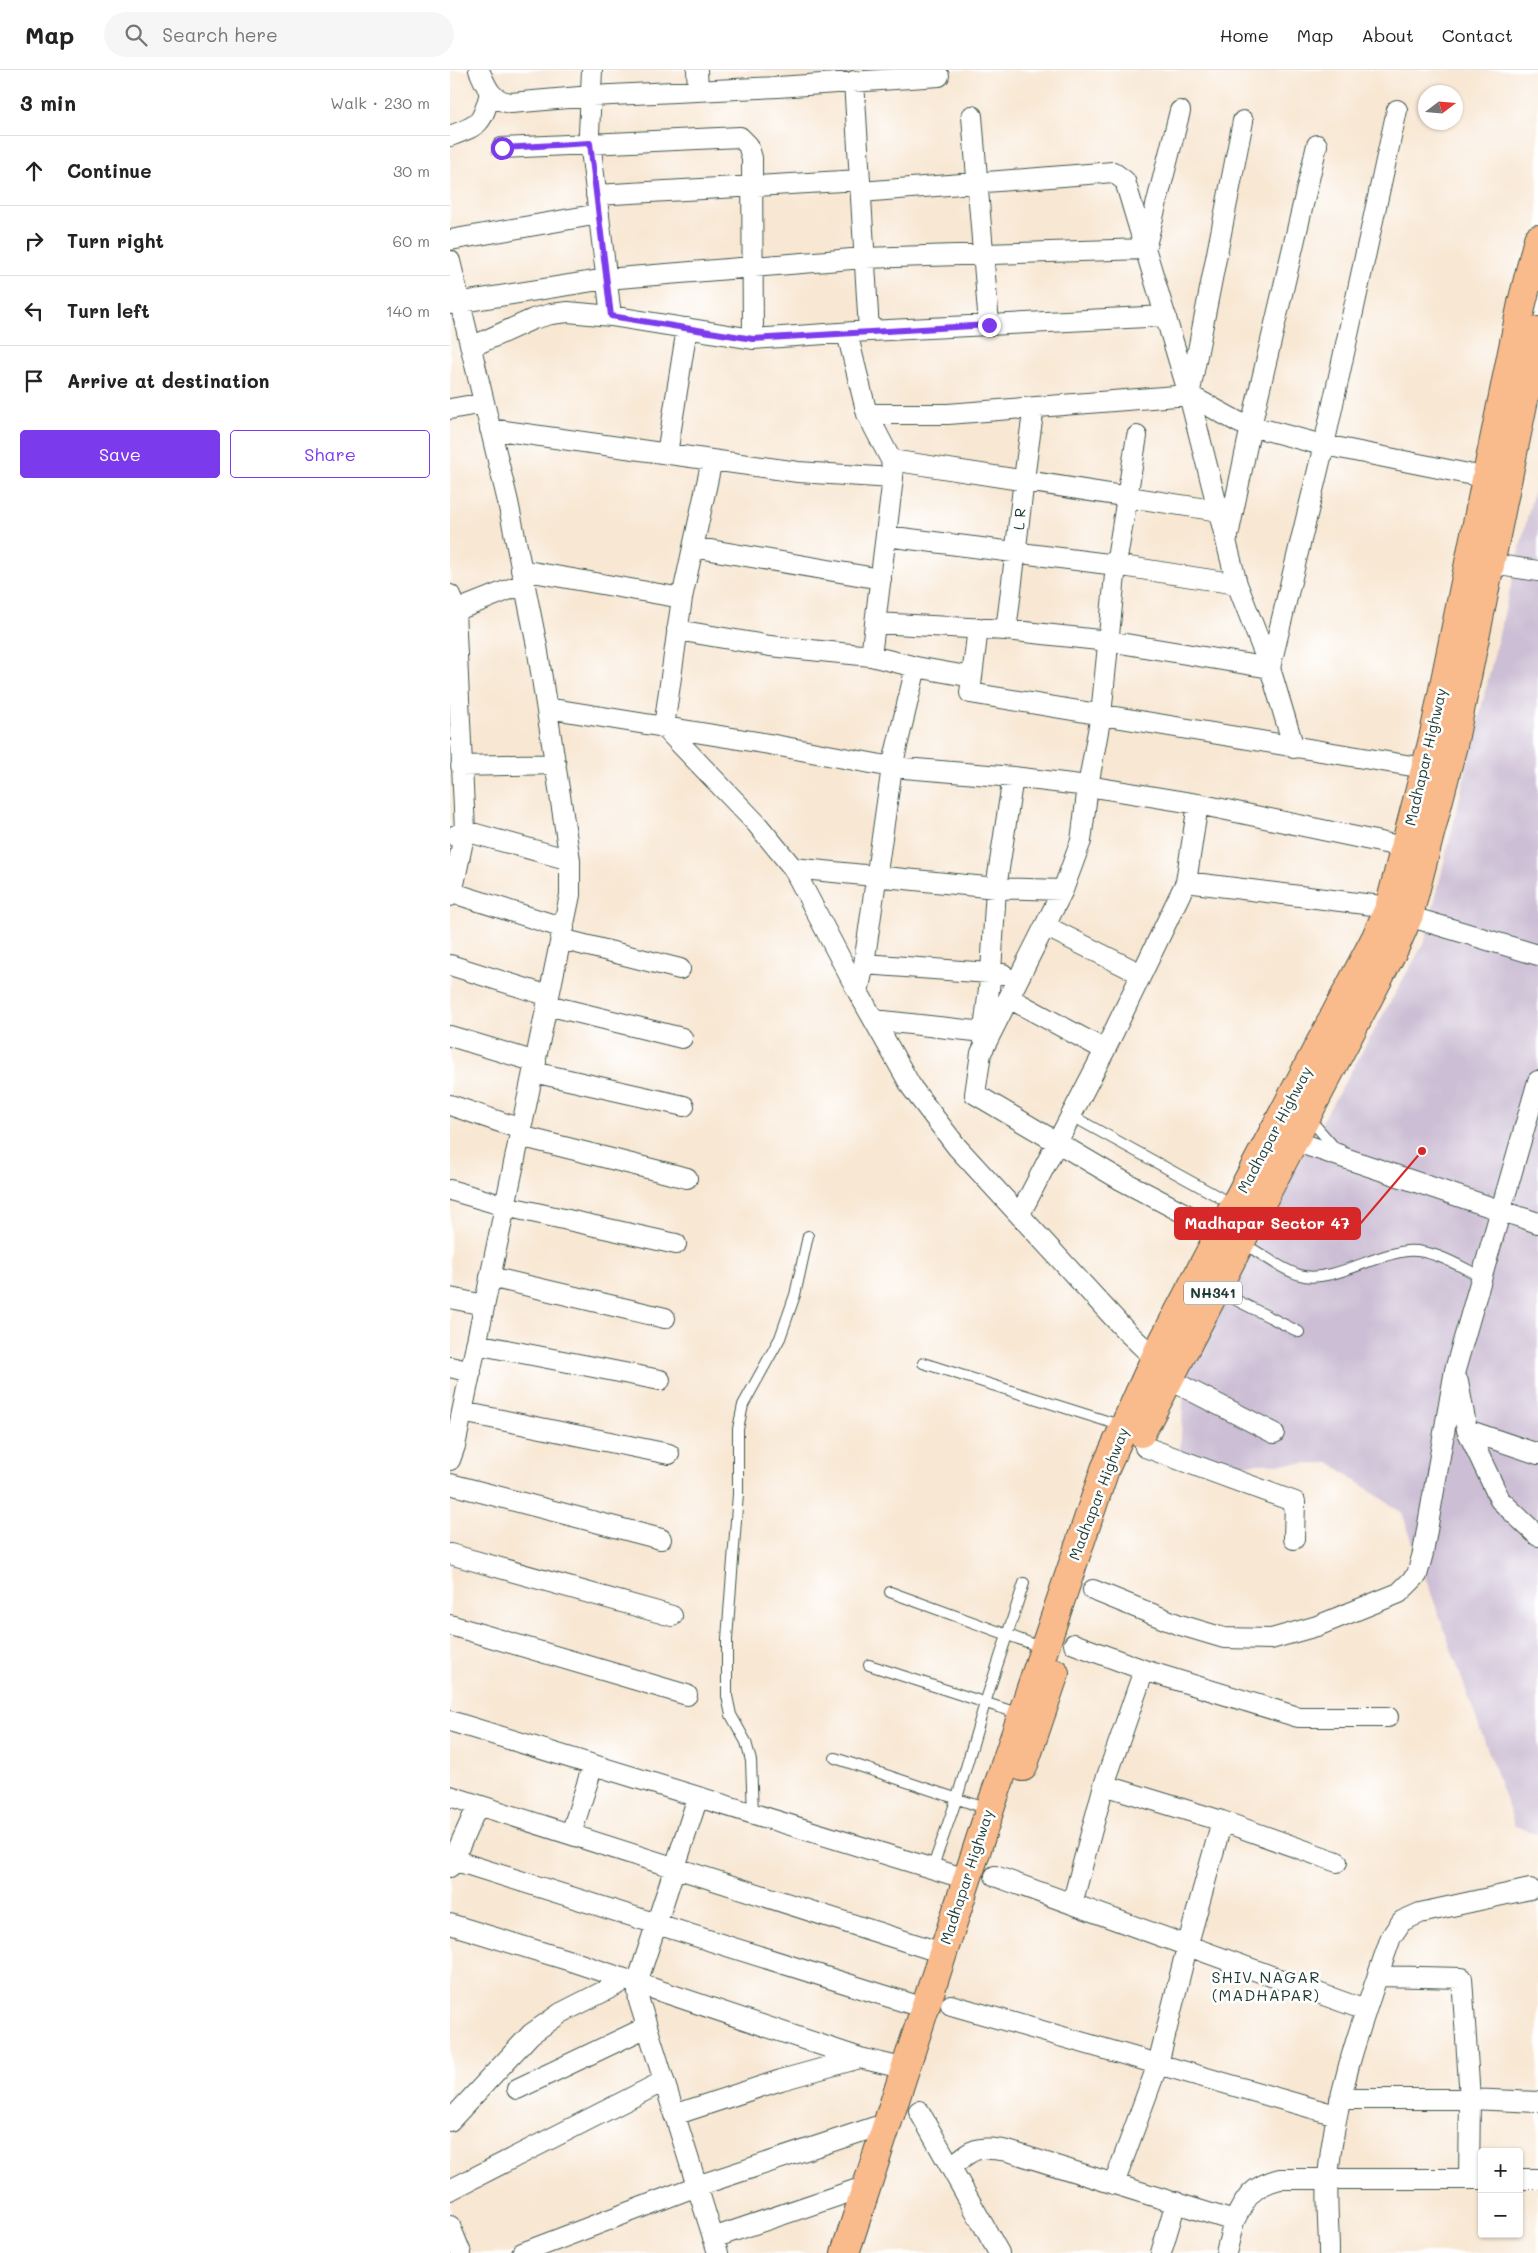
<!DOCTYPE html>
<meta charset="utf-8">
<style>
:root{--surface:#fff;--page:#f6f6f6;--text:#222;--muted:#767676;--line:#e0e0e0;--accent:#7c3aed}
body{margin:0;font-family:Mali,sans-serif;background:var(--page);color:var(--text)}
.controls{position:absolute;right:15px;bottom:15px;display:grid;overflow:hidden;border-radius:5px;box-shadow:0 1px 4px #0004}
.controls button{width:45px;height:45px;display:grid;place-items:center;padding:0;border:0;border-bottom:1px solid var(--line);background:var(--surface);color:var(--text);font:25px sans-serif}
.compass{position:absolute;left:968px;top:15px;width:45px;height:45px;border-radius:50%;background:var(--surface);box-shadow:0 1px 4px #0004;rotate:74deg}
.stop{position:absolute;width:15px;height:15px;margin:-11px;border:4px solid #7c3aed;border-radius:50%;background:#fff}
.stop.end{background:#7c3aed;border-color:#fff;box-shadow:0 1px 5px #0008}
.list{margin:0;padding:0;list-style:none}
h2{display:flex;justify-content:space-between;align-items:center;height:65px;margin:0;padding:0 20px;font-size:21px}
h2 small{font-size:16px;font-weight:400;color:var(--muted)}
.list li{display:grid;grid-template-columns:32px 1fr auto;gap:15px;align-items:center;box-sizing:border-box;height:70px;padding:0 20px;border-top:1px solid var(--line)}
.list b{display:block;font-size:19px;white-space:nowrap}
.list em{font-size:16px;font-style:normal;color:var(--muted)}
.actions{display:flex;gap:10px;padding:15px 20px}
.actions a{flex:1;padding:11px 0;border:1px solid var(--accent);border-radius:5px;text-align:center;font-size:18px;color:var(--accent)}
.actions .main{background:var(--accent);color:#fff}
.icon{flex:none;width:28px;height:28px;fill:none;stroke:currentColor;stroke-width:2;stroke-linecap:round;stroke-linejoin:round}
.map{position:relative;flex:none;width:1088px;height:2183px;overflow:hidden}
header{display:flex;align-items:center;gap:30px;box-sizing:border-box;height:70px;padding:0 25px;background:var(--surface);border-bottom:1px solid var(--line)}
header strong{font-size:24px}
nav{display:flex;gap:28px;margin-inline-start:auto;font-size:18px}
.search{width:350px;height:45px;background:var(--page);display:flex;align-items:center;gap:12px;box-sizing:border-box;padding:0 18px;border-radius:28px;color:var(--muted);font-size:19px}
main{display:flex}
aside{flex:1;background:var(--surface)}
.map>svg:first-child{display:block}
</style>
<header>
<strong>Map</strong>
<div class="search"><svg class="icon" aria-label="search" viewBox="0 0 24 24"><circle cx="10" cy="10" r="6"/><path d="M15 15l6 6"/></svg>Search here</div>
<nav><a>Home</a><a>Map</a><a>About</a><a>Contact</a></nav>
</header>
<main>
<aside>
<h2>3 min<small>Walk · 230 m</small></h2>
<ul class="list">
<li><svg class="icon" aria-label="ahead" viewBox="0 0 24 24"><path d="M12 20V5M6 11l6-6 6 6"/></svg><div><b>Continue</b></div><em>30 m</em></li>
<li><svg class="icon" aria-label="right" viewBox="0 0 24 24"><path d="M7 20v-9h11M14 6l5 5-5 5"/></svg><div><b>Turn right</b></div><em>60 m</em></li>
<li><svg class="icon" aria-label="left" viewBox="0 0 24 24"><path d="M17 20v-9H6M10 6l-5 5 5 5"/></svg><div><b>Turn left</b></div><em>140 m</em></li>
<li><svg class="icon" aria-label="arrive" viewBox="0 0 24 24"><path d="M6 21V4h12l-3 4 3 4H6"/></svg><div><b>Arrive at destination</b></div></li>
</ul>
<div class="actions"><a class="main">Save</a><a>Share</a></div>
</aside>
<div class="map">
<svg width="1088" height="2183" viewBox="0 0 1088 2183">
<rect width="100%" height="100%" fill="#fff"/>
<filter id="ink" filterUnits="userSpaceOnUse"><feTurbulence type="fractalNoise" baseFrequency=".02" numOctaves="2"/><feDisplacementMap in="SourceGraphic" scale="10" xChannelSelector="R" yChannelSelector="G"/><feConvolveMatrix kernelMatrix="1 2 1 2 8 2 1 2 1" color-interpolation-filters="sRGB"/></filter>
<filter id="wash" filterUnits="userSpaceOnUse"><feTurbulence type="fractalNoise" baseFrequency=".0096" numOctaves="4" result="noise"/><feDisplacementMap in="SourceGraphic" scale="20" xChannelSelector="R" yChannelSelector="G"/><feGaussianBlur stdDeviation="1.12" result="paint"/><feColorMatrix in="noise" values="0 0 0 0 0 0 0 0 0 0 0 0 0 0 0 0 0 1.4 0 .05"/><feComposite in="paint" operator="in"/></filter>
<g filter="url(#wash)">
<rect width="100%" height="100%" fill="#f8e7d3"/>
<path fill="#ccbed4" d="M1088 403V1764L1065 1756 952 1443 881 1393 729 1395 736 1291 975 871Z"/>
</g>
<g filter="url(#ink)">
<g fill="none" stroke-linecap="round" stroke-linejoin="round">
<defs>
<path id="lane" d="M622 1046 778 1132
M864 1054 885 1078 891 1080
M799 1177C815 1186 832 1200 850 1205 880 1214 924 1184 957 1181 983 1179 1009 1196 1032 1207
M774 1224 849 1262
M473 1293 666 1354
M440 1522 588 1576
M419 1595 564 1642
M385 1688 532 1737
M303 1744 301 1691 296 1672 281 1645 277 1626V1569L288 1424V1359L293 1335 330 1268 345 1225 358 1166
M482 1799 507 1728 535 1633 574 1513"/>
<path id="street" d="M29 0C37 18 40 30 61 33L141 26 328 17 489 6
M142 0 139 63 161 246
M247 0 248 20
M404 11 419 261
M522 46 539 255
M0 66C30 55 32 54 40 23
M52 78 290 67 298 75 302 88 303 269
M411 122 663 102 675 111 739 325 787 514 820 598 844 678
M146 125 410 110
M0 170 149 144
M0 191 58 432 87 576 120 790V825L5 1376 0 1390
M0 234 156 209 414 188 695 179 730 41
M397 263 417 344 441 390 443 408 421 586 466 597 442 697 414 894 408 922
M21 277 83 249 101 244 118 242 161 246 303 269 419 261 716 246
M740 321 793 51
M0 339 34 333
M417 344H498L739 325 790 353 865 373 1048 410
M40 359 348 402 443 408
M687 366 666 495 651 645 638 716 631 771 613 820 531 983 525 1024 671 1110 764 1159
M217 384 237 258
M262 390 232 528 214 657 306 753 343 798 408 922 462 1018 507 1077 675 1260 699 1283
M441 390 769 441
M436 466 666 495 787 514
M778 466 801 356 867 75
M243 477 431 509
M1049 495 1088 501
M71 500 232 528
M0 525 5 541 15 761 4 814 0 826
M0 543 73 514
M425 553 556 560 658 571 820 598 874 375 947 40
M528 558 520 623 968 697
M227 560 320 576 421 586
M556 560C566 486 572 412 584 338
M466 597 522 607
M97 638 319 674 442 697 563 707 638 716 748 734 949 776
M11 696 106 694
M4 766 15 761 120 790
M343 798 546 818 613 820
M736 812 931 836
M0 822 114 858
M968 849 1088 885
M595 856 691 904
M111 869 230 899
M414 894 553 904
M0 895 99 926
M559 928 655 980
M97 935 232 968
M424 950 534 962
M0 966 86 992
M533 968 541 902 546 818 563 707
M83 1002 234 1036
M0 1035 71 1059
M70 1066 237 1108
M853 1074 1088 1153
M0 1120 55 1136 226 1174
M570 1144 655 980 736 812 748 734
M40 1207 215 1248
M0 1228 34 1235
M26 1274 210 1310
M0 1297 21 1302
M1008 1312 1017 1360 1050 1430 1088 1466
M726 1313 824 1363
M12 1342 219 1384
M1017 1360 1088 1384
M695 1377 845 1432 844 1469
M0 1414 211 1469
M0 1484 222 1546
M643 1520 727 1554 774 1568 821 1569 867 1556 949 1523 967 1505 973 1483 1005 1300 1088 1011
M0 1555 237 1625
M624 1574 694 1600 848 1647H938
M0 1651 510 1807
M654 1715 772 1751 887 1792
M0 1726 486 1881
M248 1727 187 1913 189 1931 268 2183
M121 1764 143 1695
M0 1789 468 1936
M0 1797 28 1735
M545 1806 915 1940
M622 1834 654 1715 694 1600
M0 1854 124 1892 410 1988 448 1997
M928 1906 1012 1908 1020 2029 1019 2109
M501 1935 886 2045
M67 2019 197 1957
M890 2029H1020L1088 2032
M469 2041 549 2183
M224 2045 331 2010 410 1988
M0 2051 81 1964 111 1943 176 1910
M501 2097C524 2077 528 2076 558 2081L784 2151C797 2126 802 2116 830 2109H1032
M1069 2109H1088
M664 2114 708 1994 737 1877 772 1751
M0 2120 214 2011
M0 2156 11 2183
M263 2168 405 2120
M72 2183 247 2116 425 2057
M711 2183 726 2132
M776 2183 784 2151
M879 2183C879 2158 876 2131 878 2106 886 2020 913 1948 941 1867L952 1851 970 1843 1080 1819"/>
<path id="highway" d="M691 1363 945 877 959 845 1003 675 1088 261
M573 1697 605 1603
M395 2183 540 1739 655 1399 710 1277 926 867 939 838 983 669 1072 233 1088 169"/>
</defs>
<use href="#lane" stroke="#40564c" stroke-width="12"/>
<use href="#street" stroke="#40564c" stroke-width="22"/>
<use href="#highway" stroke="#40564c" stroke-width="30"/>
<use href="#lane" stroke="#fff" stroke-width="10"/>
<use href="#street" stroke="#fff" stroke-width="20"/>
<use href="#highway" stroke="#fabb8c" stroke-width="28"/>
</g>
</g>
<g fill="none" stroke-linecap="round" stroke-linejoin="round" filter="url(#ink)">
<path stroke="#7c3aed" stroke-width="6" d="M52 78 140 73 161 246 303 269 539 255"/>
</g>
<g text-anchor="middle" stroke-width="5" stroke-linejoin="round" paint-order="stroke">
<rect fill="#fff" stroke="#627771" stroke-width="1" x="734" y="1211.5" width="58" height="23" rx="4"/>
<g font-size="14" font-weight="bold" fill="#1f3d34">
<text x="763" y="1228">NH341</text>
</g>
<g font-size="15" fill="#1f3d34" stroke="#fff">
<text transform="translate(570 449) rotate(-85)" y="5">L R</text>
<text transform="translate(976 687) rotate(-77)" y="5">Madhapar Highway</text>
<text transform="translate(825 1060) rotate(-62)" y="5">Madhapar Highway</text>
<text transform="translate(649 1424) rotate(-69)" y="5">Madhapar Highway</text>
<text transform="translate(517 1807) rotate(-72)" y="5">Madhapar Highway</text>
</g>
<g font-size="16" letter-spacing="1" fill="#1f3d34" stroke="#fff">
<text x="816" y="1913">SHIV NAGAR<tspan x="816" dy="18">(MADHAPAR)</tspan></text>
</g>
</g>
<path fill="none" stroke="#d62828" stroke-width="2" d="M972 1081L910 1154"/>
<circle fill="#d62828" stroke="#fff" stroke-width="2" cx="972" cy="1081" r="5"/>
<rect fill="#d62828" stroke="#d62828" stroke-width="2" x="725" y="1138" width="185" height="31" rx="5"/>
<g font-size="16" text-anchor="middle" font-weight="bold" fill="#fff">
<text x="817" y="1159">Madhapar Sector 47</text>
</g>
</svg>
<div class="controls">
<button>+</button>
<button>−</button>
</div>
<svg class="compass" viewBox="-18 -18 36 36"><path d="M0-13l5 13h-10z" fill="#e53935"/><path d="M0 13l5-13h-10z" fill="#767676"/></svg>
<div class="stop" style="left:52px;top:78px"></div>
<div class="stop end" style="left:539px;top:255px"></div>
</div>
</main>
